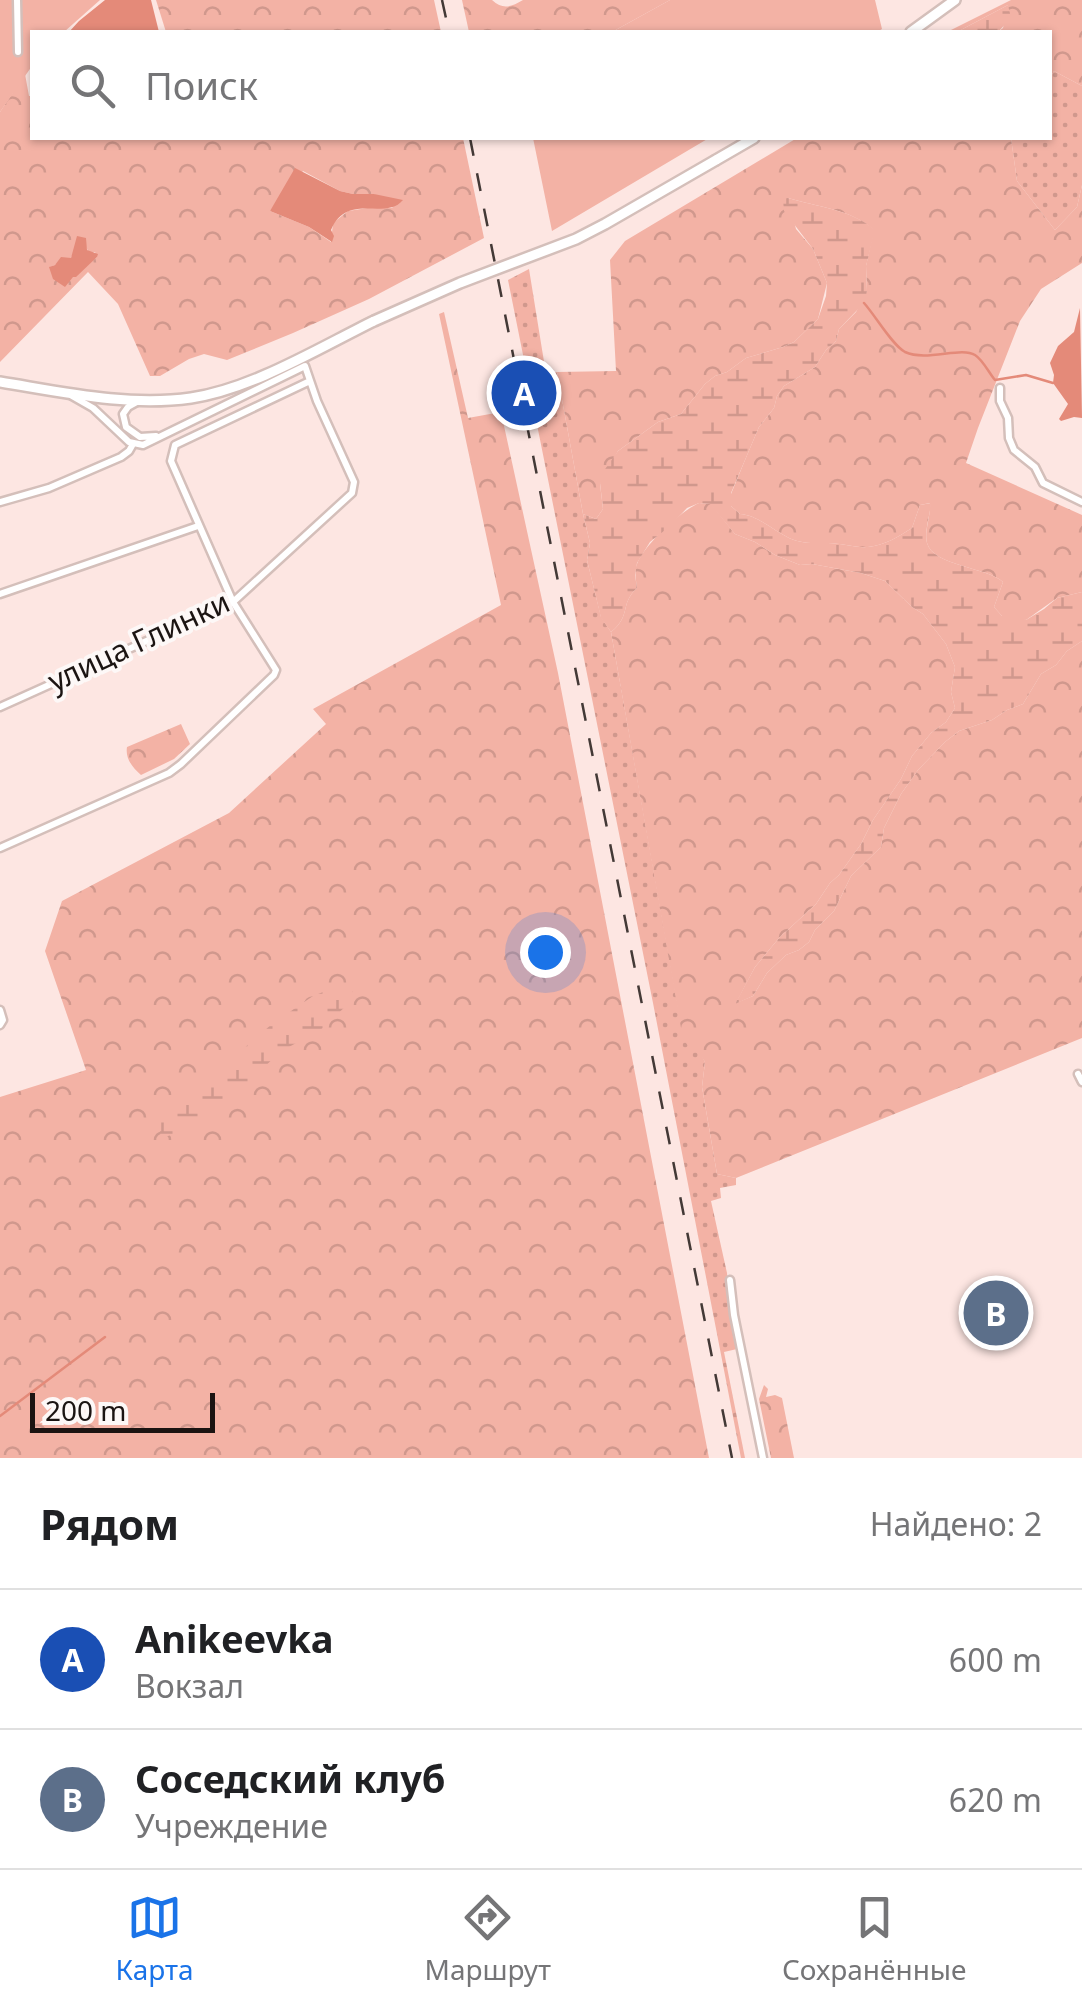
<!DOCTYPE html>
<html lang="ru">
<meta charset="utf-8">
<style>
:root{--surface:#fff;--page:#f2f2f2;--text:#202124;--muted:#757577;--line:#e0e0e0;--accent:#1a73e8}
body{margin:0;font-family:"Noto Sans",sans-serif;background:var(--page);color:var(--text)}
.scale{position:absolute;left:30px;bottom:25px;width:185px;box-sizing:border-box;padding-left:10px;border:5px solid #1b1412;border-top:0;font-size:28px;line-height:35px;white-space:nowrap;color:#1b1412;-webkit-text-stroke:8px #fdf8f7;paint-order:stroke}
.you{position:absolute;left:545px;top:952px;width:35px;height:35px;margin:-25px;border:8px solid #fff;border-radius:50%;background:#1a73e8;box-shadow:0 0 0 15px #1a73e833}
.badge{display:grid;place-items:center;width:65px;height:65px;border-radius:50%;background:var(--accent);color:#fff;font-size:32px;font-weight:700}
.pin{position:absolute;translate:-50% -50%;border:5px solid #fff;box-shadow:0 2px 10px #0006}
.list{margin:0;padding:0;list-style:none}
h2{display:flex;justify-content:space-between;align-items:center;height:130px;margin:0;padding:0 40px;font-size:42px}
h2 small{font-size:32px;font-weight:400;color:var(--muted)}
.list li{display:grid;grid-template-columns:65px 1fr auto;gap:30px;align-items:center;box-sizing:border-box;height:140px;padding:0 40px;border-top:2px solid var(--line)}
.list b{display:block;font-size:38px;white-space:nowrap}
.list p{margin:0;font-size:32px;white-space:nowrap;color:var(--muted)}
.list em{font-size:32px;font-style:normal;color:var(--muted)}
.icon{flex:none;width:55px;height:55px;fill:none;stroke:currentColor;stroke-width:2;stroke-linecap:round;stroke-linejoin:round}
.map{position:relative;flex:none;width:1082px;height:1458px;overflow:hidden}
.search{position:absolute;background:var(--surface);box-shadow:0 2px 8px #0004;left:30px;right:30px;top:30px;height:110px;display:flex;align-items:center;gap:25px;box-sizing:border-box;padding:0 35px;border-radius:0px;color:var(--muted);font-size:38px}
.sheet{height:410px;background:var(--surface)}
nav{display:flex;justify-content:space-around;align-items:center;box-sizing:border-box;height:140px;border-top:2px solid var(--line);background:var(--surface);font-size:28px;color:var(--muted)}
nav a{display:grid;justify-items:center;gap:5px}
nav .on{color:var(--accent)}
.map>svg:first-child{display:block}
</style>
<div class="map">
<svg width="1082" height="1458" viewBox="0 0 1082 1458">
<defs>
<pattern id="grass-dots" width="8" height="8" patternUnits="userSpaceOnUse" patternTransform="scale(2.5)"><rect width="8" height="8" fill="#f3b2a5"/><path d="M2 2h.1M6 6h.1" fill="none" stroke="#d0988d" stroke-width="1.8" stroke-linecap="round"/></pattern>
<pattern id="forest-crowns" width="20" height="18" patternUnits="userSpaceOnUse" patternTransform="scale(2.5)"><rect width="20" height="18" fill="#f3b2a5"/><path d="M2 6a3 3 0 1 1 6 0M12 15a3 3 0 1 1 6 0" fill="none" stroke="#d0988d"/></pattern>
<pattern id="wetland-marsh" width="20" height="14" patternUnits="userSpaceOnUse" patternTransform="scale(2.5)"><rect width="20" height="14" fill="#f3b2a5"/><path d="M1 5h8M5 5V1M11 12h8M15 12V8" fill="none" stroke="#d0988d"/></pattern>
</defs>
<rect width="100%" height="100%" fill="#fde6e2"/>
<path fill="url(#grass-dots)" d="M1054 71 1082 86V185L1077 207 1055 230 1017 181 1011 138H1050V78Z
M529 269 546 374 557 372 583 514 590 543 587 560 601 617 611 632 678 1007 705 1062 702 1087 717 1174 736 1178V1185L720 1188 721 1198 711 1201 727 1273 731 1319 737 1349 724 1352 745 1458H741L653 1003 508 280Z"/>
<path fill="url(#forest-crowns)" fill-rule="evenodd" d="M156 0H434L441 32H166Z
M462 0H492C503 10 511 7 523 0H670L612 32H469Z
M1011 0H1082V86L1054 71 1050 78V32H998L1003 28 1008 5 957 32H947Z
M25 74 29 96H32V138H463L484 238 369 299 293 333 227 360 204 354 189 359 160 376H150L118 304 88 272 0 362V112ZM303 171 340 191 353 194H374L393 208 374 207 348 211 333 223 331 242 309 227 270 211ZM76 246 86 247 89 253 95 252 97 257 73 277 53 276 50 267 71 258Z
M797 138H1011L1017 181 1055 230 1077 207 1082 185V263L1041 289 1020 321 978 428 966 463 1082 515V592L1057 598 1026 620 1002 616 994 607 1003 582C987 567 933 566 927 543 924 532 931 515 930 503L920 505 912 528C898 537 885 545 868 547 855 548 841 543 828 543 814 543 802 544 789 538 773 530 757 515 740 514L731 506V494L745 460 759 427 774 408 777 396 784 386 815 367 826 350 836 341 839 329 856 312 867 291 866 266 874 230C851 209 817 207 788 198L796 229 813 249 827 283 818 319 794 342 783 347 746 358 727 372 715 376 705 384 681 414 658 422 618 451 600 484 603 509 596 519 583 514 557 372 616 371 610 260 625 241Z
M444 312 468 418 501 412 558 673 709 1458H0V1097L86 1070 45 951 62 901 229 813 326 724 313 709 501 605 439 314Z
M699 503 711 504 735 534 755 542 775 555 800 565 812 564 861 573 885 581 912 607 923 614 946 644 955 667 951 692 955 708 946 722 931 733 912 756 901 779 873 820 861 844 839 875 830 883 816 904 779 938 755 967 736 1003 753 996 767 973 786 955 799 950 809 942 815 930 834 911 851 876 881 847 884 828 901 794 918 770 945 742 959 731 992 720 1007 710 1023 704 1041 674 1056 665 1067 651 1082 641V1038L736 1178 717 1174 702 1087 705 1062 696 1048 689 1047 683 1039 611 632C632 615 619 605 637 588 636 580 634 571 637 564 644 545 681 511 699 503Z
M181 724 190 744 174 759 141 775C133 768 125 759 127 747Z
M764 1385 768 1389 766 1397 775 1395 782 1398 794 1458H771L759 1399Z"/>
<path fill="url(#wetland-marsh)" d="M1008 5 1011 18 998 32H957Z
M788 198C817 207 851 209 875 230L866 266 867 291 864 303 839 329 836 341 826 350 815 367 784 386 777 396 774 408 759 427 731 493V506L740 514C757 515 773 530 789 538 802 544 814 543 828 543 841 543 855 548 868 547 885 545 898 537 912 528L920 505 931 503C930 515 924 533 927 543 933 566 987 567 1003 582L994 607 1002 616 1014 613 1026 620 1044 609 1057 598 1082 592V641L1067 651 1056 665 1041 674 1023 704 1007 710 992 720 959 731 945 742 918 770 901 794 884 828 881 847 851 876 834 911 815 930 809 942 799 950 786 955 767 973 753 996 735 1004 755 967 779 938 816 904 830 883 839 875 861 844 873 820 901 779 912 756 931 733 946 722 955 708 951 692 955 667 946 644 923 614 912 607 885 581 861 573 812 564 800 565 775 555 755 542 735 534 710 504 699 503 687 508 670 526 650 542 637 563 635 575 637 588C619 605 632 615 611 632L601 618 596 597 587 560 590 543 583 514 596 519 603 509 600 483 603 472 618 451 658 422 681 414 705 384 715 376 727 372 746 358 783 347 794 342 818 319 826 296 827 283 813 249 784 211 783 199Z
M356 979 349 1003 323 1028 280 1052 235 1095 199 1116 175 1134 161 1138 158 1119 175 1101 227 1063 272 1024 313 996Z"/>
<path fill="#f3b2a5" d="M0 0H100L64 32H32V66L0 112Z
M670 0H875L882 29 877 32H612Z
M533 138H709L552 231Z"/>
<path fill="#e48a79" d="M105 0H151L159 32H69L79 21Z
M295 168 340 191 353 194H374L403 200C386 221 347 192 331 230L334 236 332 242 309 227 270 211Z
M77 236 86 238 87 250 98 254 97 257 76 277H73L65 287 53 279 49 267 55 265 61 257 71 258Z
M1080 308 1082 418 1074 417 1061 421 1059 419 1068 404 1053 383 1054 375 1050 363 1058 346 1074 332Z"/>
<g fill="none" stroke-linecap="round" stroke-linejoin="round">
<path stroke="#e48a79" stroke-width="2.5" d="M864 303C875 315 892 345 905 352 927 362 961 346 975 355 983 360 989 373 995 380L1026 375 1053 383
M0 1416 105 1337"/>
<defs>
<path id="street" d="M17 0 18 52
M1000 388V401L1008 418 1009 438 1014 450 1035 467 1043 483 1082 502
M137 402 128 407 123 414 126 427 140 437 156 436
M0 502 49 488 121 457 129 451 133 444
M0 594 198 526
M0 707 233 602 352 493 354 482 317 401 305 366 143 445 129 442 93 408 72 396
M0 848 169 773 181 764 274 675 276 670 233 602 171 461 175 445 310 381
M0 1010 3 1020 0 1025
M1078 1074 1082 1082
M730 1280 734 1315 763 1458"/>
<path id="secondary" d="M911 32 955 0
M716 160 754 138
M0 382C62 392 128 407 191 398 252 389 319 348 374 321"/>
</defs>
<use href="#street" stroke="#d4bfba" stroke-width="11"/>
<use href="#secondary" stroke="#d4bfba" stroke-width="14"/>
<use href="#street" stroke="#fff" stroke-width="6"/>
<use href="#secondary" stroke="#fff" stroke-width="9"/>
<path stroke="#433936" stroke-width="2.5" stroke-dasharray="18 18" stroke-linecap="butt" d="M442 0 449 32
M470 138 732 1458"/>
<defs>
<path id="secondary-bridge" d="M374 321 460 283 576 239 605 224 716 160"/>
</defs>
<use href="#secondary-bridge" stroke="#d4bfba" stroke-width="14" stroke-linecap="butt"/>
<use href="#secondary-bridge" stroke="#fff" stroke-width="9"/>
</g>
<g text-anchor="middle" stroke-width="8" stroke-linejoin="round" paint-order="stroke">
<g font-size="30" fill="#1b1412" stroke="#fdf8f7">
<text transform="translate(139 642) rotate(-25)" y="10">улица Глинки</text>
</g>
</g>
</svg>
<div class="scale">200 m</div>
<div class="you"></div>
<div class="pin badge" style="left:524px;top:393px;background:#1a4fb4">A</div>
<div class="pin badge" style="left:996px;top:1313px;background:#5c6f8a">B</div>
<div class="search"><svg class="icon" aria-label="search" viewBox="0 0 24 24"><circle cx="10" cy="10" r="6"/><path d="M15 15l6 6"/></svg>Поиск</div>
</div>
<section class="sheet">
<h2>Рядом<small>Найдено: 2</small></h2>
<ul class="list">
<li><span class="badge" style="background:#1a4fb4">A</span><div><b>Anikeevka</b><p>Вокзал</p></div><em>600 m</em></li>
<li><span class="badge" style="background:#5c6f8a">B</span><div><b>Соседский клуб</b><p>Учреждение</p></div><em>620 m</em></li>
</ul>
</section>
<nav>
<a class="on"><svg class="icon" aria-label="map" viewBox="0 0 24 24"><path d="M3 6l6-2 6 2 6-2v14l-6 2-6-2-6 2zM9 4v14M15 6v14"/></svg>Карта</a>
<a><svg class="icon" aria-label="directions" viewBox="0 0 24 24"><path d="M12 3l9 9-9 9-9-9zM9 14v-3h6M13 9l2 2-2 2"/></svg>Маршрут</a>
<a><svg class="icon" aria-label="saved" viewBox="0 0 24 24"><path d="M7 4h10v16l-5-4-5 4z"/></svg>Сохранённые</a>
</nav>
